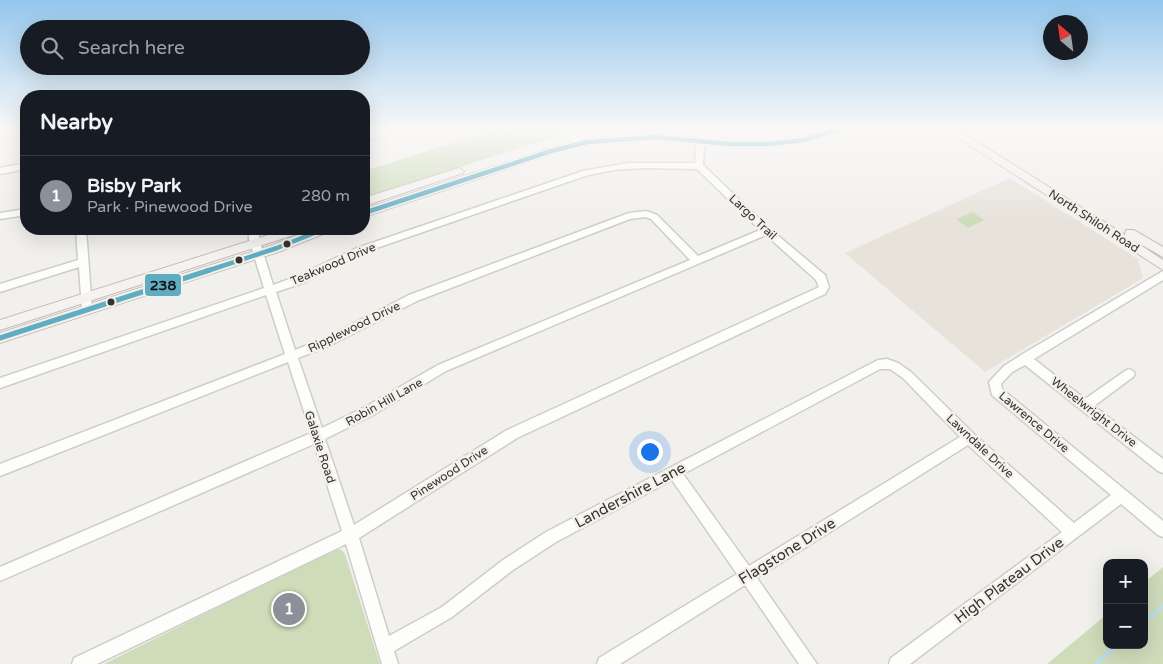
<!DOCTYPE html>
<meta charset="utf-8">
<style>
:root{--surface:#171b24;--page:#242831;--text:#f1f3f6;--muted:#9ea1a6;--line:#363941;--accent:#8c9099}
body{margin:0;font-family:"Varela Round",sans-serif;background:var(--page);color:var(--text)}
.controls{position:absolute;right:15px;bottom:15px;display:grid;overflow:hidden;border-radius:10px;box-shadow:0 5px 20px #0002}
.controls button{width:45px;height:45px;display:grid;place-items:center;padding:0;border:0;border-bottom:1px solid var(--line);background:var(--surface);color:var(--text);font:25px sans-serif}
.compass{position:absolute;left:1043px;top:15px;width:45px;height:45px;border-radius:50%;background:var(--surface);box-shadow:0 5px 20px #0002;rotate:331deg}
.you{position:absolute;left:649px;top:451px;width:18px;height:18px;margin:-12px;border:4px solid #fff;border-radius:50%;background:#1a73e8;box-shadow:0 0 0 8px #1a73e833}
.badge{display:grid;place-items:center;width:32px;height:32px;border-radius:50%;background:var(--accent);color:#fff;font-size:16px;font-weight:700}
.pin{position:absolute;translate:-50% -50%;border:2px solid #fff;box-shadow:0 1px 5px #0006}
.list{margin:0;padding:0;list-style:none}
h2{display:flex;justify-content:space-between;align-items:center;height:65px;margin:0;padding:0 20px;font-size:21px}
h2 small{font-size:16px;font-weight:400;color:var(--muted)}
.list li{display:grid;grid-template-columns:32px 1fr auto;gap:15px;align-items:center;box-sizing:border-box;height:80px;padding:0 20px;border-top:1px solid var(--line)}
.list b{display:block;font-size:19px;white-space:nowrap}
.list p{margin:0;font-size:16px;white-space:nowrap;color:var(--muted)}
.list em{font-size:16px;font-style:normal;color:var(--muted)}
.icon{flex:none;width:28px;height:28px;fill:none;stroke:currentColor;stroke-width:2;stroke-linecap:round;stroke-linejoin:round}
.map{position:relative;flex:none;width:1163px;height:664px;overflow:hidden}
.search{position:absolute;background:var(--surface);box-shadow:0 5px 20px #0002;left:20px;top:20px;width:350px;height:55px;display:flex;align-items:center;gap:12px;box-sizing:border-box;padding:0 18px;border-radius:28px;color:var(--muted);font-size:19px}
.panel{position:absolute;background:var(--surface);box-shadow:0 5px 20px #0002;left:20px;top:90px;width:350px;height:145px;border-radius:20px}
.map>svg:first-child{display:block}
</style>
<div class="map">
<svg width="1163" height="664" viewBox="0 0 1163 664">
<rect width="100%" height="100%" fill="#f2f0ed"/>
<path fill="#e7e2da" d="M1010 178 1138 259 1143 278 985 372 845 253Z"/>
<path fill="#cfdcba" d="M498 129H555L560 135 364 198V171Z
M973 212 984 220 968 228 956 219Z
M335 549 342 550 345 554 380 664H104Z
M1163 567V664H1047L1107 614V645H1144V583Z"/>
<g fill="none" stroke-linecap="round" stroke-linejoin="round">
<path stroke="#b7e0f3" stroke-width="3" d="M1144 622 1163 606
M1096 664 1118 645"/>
<defs>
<path id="minor" d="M0 129H7L0 132Z
M390 129H404L364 142V137Z
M560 129H569L581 142V146H575Z
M701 130 705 133 703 165 770 229 825 275 829 287 825 294 517 438 359 538 389 636 442 607 503 560 546 532 878 360 887 359 898 363 911 372 974 434 1074 523 1111 495 992 395 989 382 1004 366 1021 355 1163 271V280L1034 359 1085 399 1125 371 1129 369 1133 371 1135 374 1133 377 1094 406 1163 459V473L1158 471 1025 365 1012 372 1001 384 1002 389 1163 521V537L1158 535 1121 504 910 664H889L891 658 1062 532 968 445 757 578 817 664H799L745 585 620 664H597L599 658 737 574 672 480 556 542 513 570 452 617 394 651 398 664H382L346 544 97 664H72L74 658 342 531 314 444 0 581V567L311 433 288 362 0 476V464L285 354 266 295 0 388V378L264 288 249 239V229H259V239L273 285 295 277 357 248 583 171 628 163H695L697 133ZM642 168 697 169 760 230 698 256 657 215 646 211 629 213 409 295 321 340 295 350 276 292 303 283 365 252 588 175 614 170ZM645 217 651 219 690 260 438 365 365 407 322 428 298 358 329 346 417 301 630 219ZM766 235 816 280 819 287 817 288 507 430 354 525 325 439 373 415 446 371ZM880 369H890L903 378 960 437 749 566 683 474Z
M26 163V169L0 174V168Z
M26 209V215L0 219V213Z
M76 229H86L92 310 91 313H83L82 310 79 267 0 292V284L78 260Z"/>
<path id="major" d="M829 129H847L804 143 768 147H729L656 140 587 145 555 153 364 217V209L547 149 587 139 656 134 729 141H768L803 137Z
M944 129H957L1125 235 1126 230H1134L1163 247V257L1133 240 1163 260V270Z
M459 168 464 171 463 173 364 206V198Z
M287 229H305L303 232 0 330V320Z
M313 229H330L328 232 281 251 0 343V333L273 245Z"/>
</defs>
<use href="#minor" stroke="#cecdca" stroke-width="3"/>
<use href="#major" stroke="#c4bdba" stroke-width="2"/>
<use href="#minor" fill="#fdfdfc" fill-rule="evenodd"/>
<use href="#major" fill="#f5f2f0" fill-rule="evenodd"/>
<defs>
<path id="bus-1-far1" d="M364 213 551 151 587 142 656 137 729 144H768L804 140 840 129
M207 271 277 248 324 229"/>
<path id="bus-1" d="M0 338 210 270"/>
</defs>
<use href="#bus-1-far1" stroke="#f4f1eb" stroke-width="8"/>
<use href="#bus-1" stroke="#f4f1eb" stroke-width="9"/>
<use href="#bus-1-far1" stroke="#60adc3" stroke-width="4.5"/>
<use href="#bus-1" stroke="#60adc3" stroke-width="5"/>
</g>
<linearGradient id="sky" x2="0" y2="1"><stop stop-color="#94c6ec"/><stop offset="0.58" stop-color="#f9f8f7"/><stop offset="1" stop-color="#f9f8f7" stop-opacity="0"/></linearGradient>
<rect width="1163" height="222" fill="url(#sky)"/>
<g fill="#353331" stroke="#f4f1eb" stroke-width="2">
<circle cx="287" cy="244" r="4.5"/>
<circle cx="239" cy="260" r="4.5"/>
<circle cx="111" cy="302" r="4.5"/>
</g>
<g text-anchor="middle" stroke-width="5" stroke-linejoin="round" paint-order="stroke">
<g font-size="12" fill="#353331" stroke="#f4f1eb">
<text transform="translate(753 217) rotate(43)" y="4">Largo Trail</text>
<text transform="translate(1094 221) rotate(33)" y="4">North Shiloh Road</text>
<text transform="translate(333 264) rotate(-23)" y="4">Teakwood Drive</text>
<text transform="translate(354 327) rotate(-26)" y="4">Ripplewood Drive</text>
<text transform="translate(384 402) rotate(-29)" y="4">Robin Hill Lane</text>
<text transform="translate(1094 412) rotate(38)" y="4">Wheelwright Drive</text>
<text transform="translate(1034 422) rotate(40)" y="4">Lawrence Drive</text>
<text transform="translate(980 446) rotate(43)" y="4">Lawndale Drive</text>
<text transform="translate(320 447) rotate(72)" y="4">Galaxie Road</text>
<text transform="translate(449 473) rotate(-33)" y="4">Pinewood Drive</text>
</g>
<g font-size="15" fill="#353331" stroke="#f4f1eb">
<text transform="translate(630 495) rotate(-28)" y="5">Landershire Lane</text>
<text transform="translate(787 551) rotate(-32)" y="5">Flagstone Drive</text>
<text transform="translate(1009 580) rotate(-37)" y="5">High Plateau Drive</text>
</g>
</g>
<rect stroke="#f4f1eb" stroke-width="2" x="144" y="273" width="38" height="24" rx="5" fill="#60adc3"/>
<g font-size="14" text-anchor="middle" font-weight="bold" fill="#111">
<text x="163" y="290">238</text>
</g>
</svg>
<div class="controls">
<button>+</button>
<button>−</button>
</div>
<svg class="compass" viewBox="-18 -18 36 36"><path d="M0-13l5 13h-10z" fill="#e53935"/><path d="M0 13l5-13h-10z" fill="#9ea1a6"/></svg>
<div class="you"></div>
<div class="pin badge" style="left:289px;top:609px">1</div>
<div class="search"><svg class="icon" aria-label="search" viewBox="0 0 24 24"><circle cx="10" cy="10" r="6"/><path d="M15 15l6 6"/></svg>Search here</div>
<section class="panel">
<h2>Nearby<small></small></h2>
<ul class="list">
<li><span class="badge">1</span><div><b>Bisby Park</b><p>Park · Pinewood Drive</p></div><em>280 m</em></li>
</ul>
</section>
</div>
